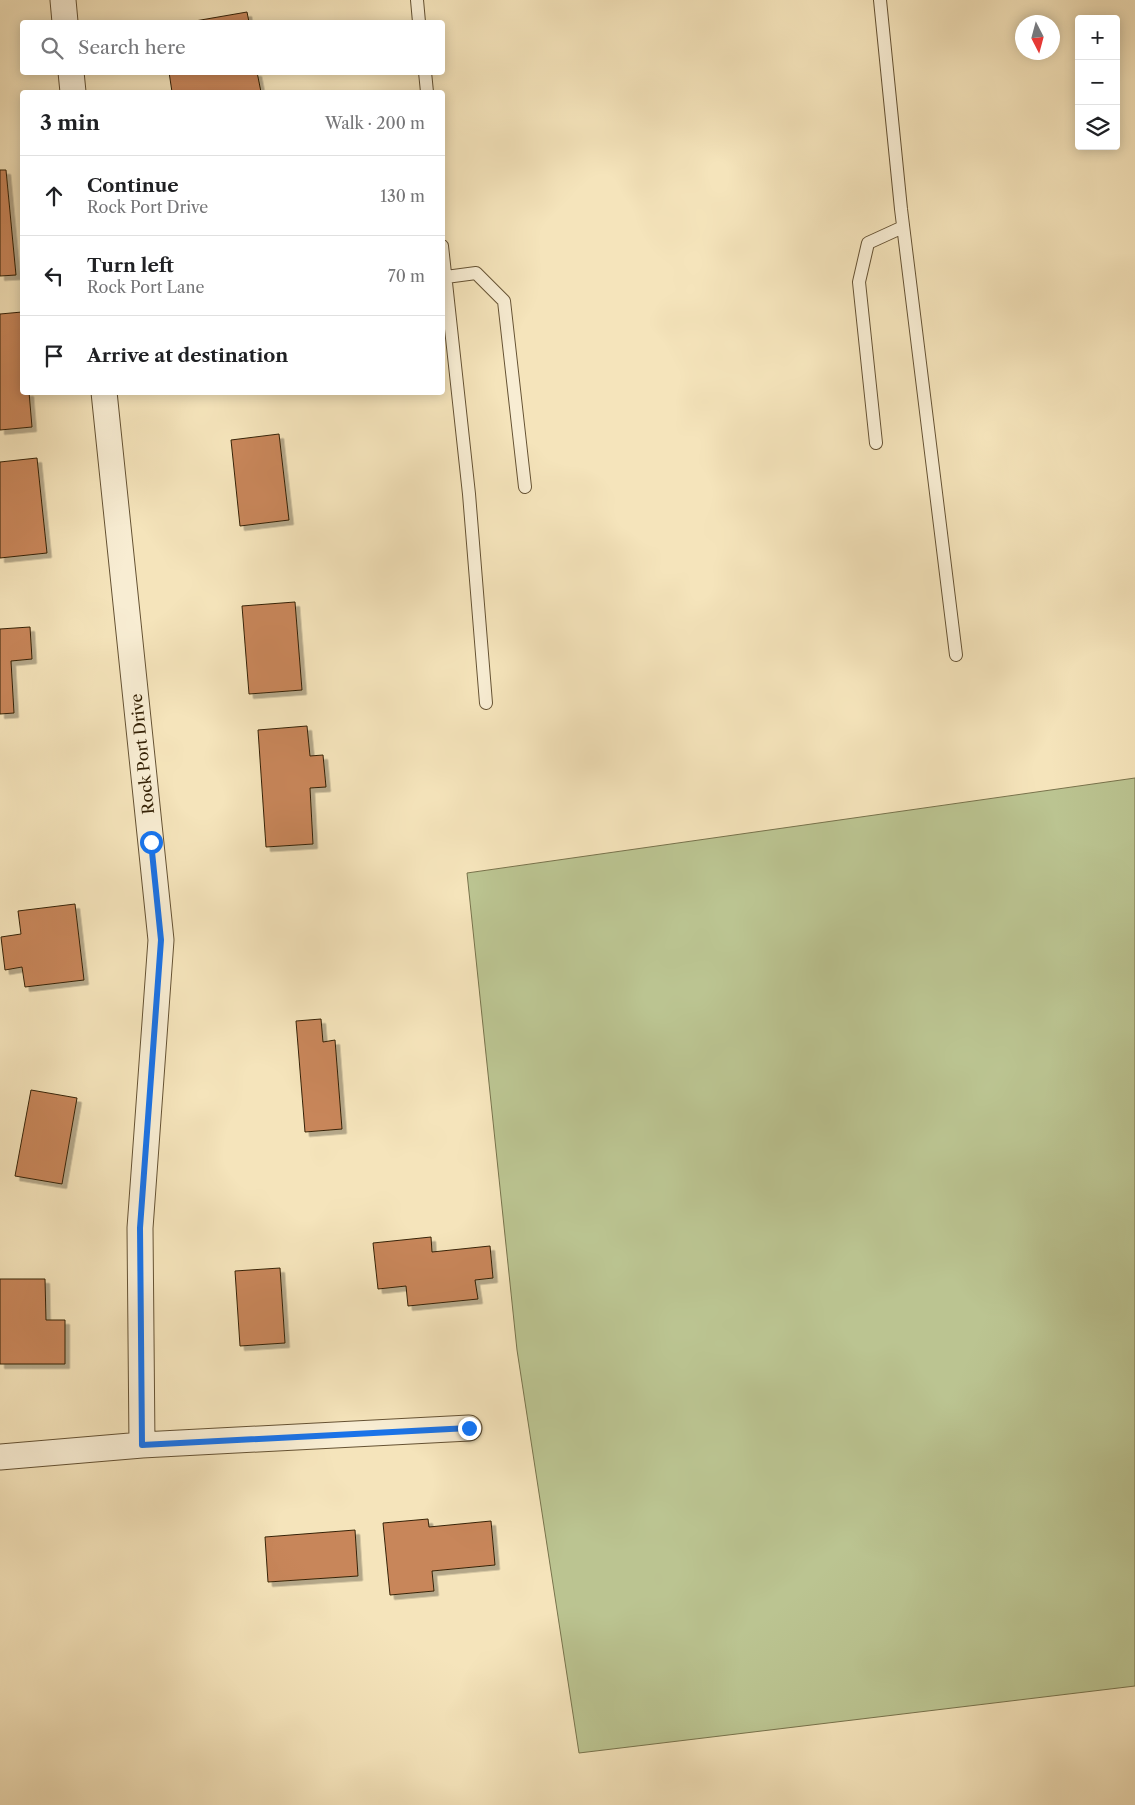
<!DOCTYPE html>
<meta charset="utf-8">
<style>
:root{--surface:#fff;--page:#f2f2f2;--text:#202124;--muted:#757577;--line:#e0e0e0}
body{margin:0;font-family:"Libre Caslon Text",serif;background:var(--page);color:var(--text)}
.controls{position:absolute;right:15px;top:15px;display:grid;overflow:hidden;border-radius:5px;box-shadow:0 2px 12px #0003}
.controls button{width:45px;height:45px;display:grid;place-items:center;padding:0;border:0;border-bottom:1px solid var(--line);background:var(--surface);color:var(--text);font:25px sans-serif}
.compass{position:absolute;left:1015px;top:15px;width:45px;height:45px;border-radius:50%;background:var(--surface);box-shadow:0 2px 12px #0003;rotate:174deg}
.stop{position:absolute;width:15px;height:15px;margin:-11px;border:4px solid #1a73e8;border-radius:50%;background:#fff}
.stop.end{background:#1a73e8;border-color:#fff;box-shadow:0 1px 5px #0008}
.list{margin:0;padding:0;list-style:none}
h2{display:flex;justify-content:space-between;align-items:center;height:65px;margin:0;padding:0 20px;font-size:21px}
h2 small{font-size:16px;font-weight:400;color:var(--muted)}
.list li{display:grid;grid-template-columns:32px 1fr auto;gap:15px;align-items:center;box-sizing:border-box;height:80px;padding:0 20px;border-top:1px solid var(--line)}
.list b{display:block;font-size:19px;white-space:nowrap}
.list p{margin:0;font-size:16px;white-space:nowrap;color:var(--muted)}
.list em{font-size:16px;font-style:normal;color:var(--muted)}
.icon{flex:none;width:28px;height:28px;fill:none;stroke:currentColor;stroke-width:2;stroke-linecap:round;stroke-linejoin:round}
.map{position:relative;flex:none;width:1135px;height:1805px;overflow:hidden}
.search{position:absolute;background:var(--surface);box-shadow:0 2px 12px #0003;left:20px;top:20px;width:425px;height:55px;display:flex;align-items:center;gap:12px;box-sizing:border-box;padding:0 18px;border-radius:5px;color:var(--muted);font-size:19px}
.panel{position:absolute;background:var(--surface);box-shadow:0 2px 12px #0003;left:20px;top:90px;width:425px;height:305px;border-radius:5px}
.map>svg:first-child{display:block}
</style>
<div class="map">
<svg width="1135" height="1805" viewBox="0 0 1135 1805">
<defs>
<filter id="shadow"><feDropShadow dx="4.5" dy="4.5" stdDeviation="0" flood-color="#0004"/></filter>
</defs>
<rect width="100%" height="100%" fill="#f5e4bb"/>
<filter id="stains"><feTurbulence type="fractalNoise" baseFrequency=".004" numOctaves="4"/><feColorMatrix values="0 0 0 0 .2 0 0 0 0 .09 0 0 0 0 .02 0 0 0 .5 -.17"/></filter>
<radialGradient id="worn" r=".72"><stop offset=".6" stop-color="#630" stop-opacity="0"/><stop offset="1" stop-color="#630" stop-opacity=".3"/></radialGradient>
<path fill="#bbc491" stroke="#78734c" d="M1135 778V1686L579 1753 517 1350 467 873Z"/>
<path fill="#c8865a" stroke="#352206" filter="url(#shadow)" d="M247 12 249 22H196L195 21Z
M169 72H257L261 92H172Z
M0 170H6L16 275 0 276Z
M22 312V392H29L32 427 0 430V314Z
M279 434 289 520 240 526 231 440Z
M37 458 47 553 0 558V462Z
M295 602 302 690 249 694 242 606Z
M30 627 32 659 11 661 14 713 0 714V629Z
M307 726 310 756 323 755 326 787 310 788 313 844 266 847 258 730Z
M75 904 84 980 25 987 22 967 5 970 1 937 21 934 18 911Z
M321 1019 323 1042 335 1040 342 1129 305 1132 296 1021Z
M31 1090 77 1098 62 1184 15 1176Z
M431 1237 432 1252 490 1246 493 1278 475 1280 478 1299 408 1306 406 1286 378 1289 373 1243Z
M280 1268 285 1343 240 1346 235 1271Z
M0 1279H45L46 1320H65V1364H0Z
M428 1519 429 1527 491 1521 495 1565 432 1571 434 1591 390 1595 383 1523Z
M355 1530 358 1576 268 1582 265 1537Z"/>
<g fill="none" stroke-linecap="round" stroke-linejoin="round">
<defs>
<path id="service" d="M417 0 419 22
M880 0 901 209 956 655
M425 72 427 92
M442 246 469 494 486 703
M446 277 476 273 504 301 525 487
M876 443 859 282 868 243 903 227"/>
<path id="minor" d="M63 0 65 22
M71 72 73 92
M104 392 161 940 140 1228 142 1445
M0 1457 142 1445 469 1428"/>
</defs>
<use href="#service" stroke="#655233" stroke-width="14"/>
<use href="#minor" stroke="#655233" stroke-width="27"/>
<use href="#service" stroke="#f8edd3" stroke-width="12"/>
<use href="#minor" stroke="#f8edd3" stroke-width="25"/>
</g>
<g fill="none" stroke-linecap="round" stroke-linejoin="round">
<path stroke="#1a73e8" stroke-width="6" d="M151 842 161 940 140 1228 142 1445 469 1428"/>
</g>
<g text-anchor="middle" stroke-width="4.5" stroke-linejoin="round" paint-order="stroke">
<g font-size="16" fill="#352206" stroke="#f8edd3">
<text transform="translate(142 754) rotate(-96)" y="6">Rock Port Drive</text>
</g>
</g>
<rect width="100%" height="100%" filter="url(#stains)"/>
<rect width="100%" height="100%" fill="url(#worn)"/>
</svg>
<div class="controls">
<button>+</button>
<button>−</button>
<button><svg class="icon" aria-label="layers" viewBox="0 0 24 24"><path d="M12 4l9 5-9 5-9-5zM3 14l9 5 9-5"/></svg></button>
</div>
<svg class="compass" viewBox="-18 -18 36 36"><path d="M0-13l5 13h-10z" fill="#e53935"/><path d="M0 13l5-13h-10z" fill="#757577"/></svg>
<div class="stop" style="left:151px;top:842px"></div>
<div class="stop end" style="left:469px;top:1428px"></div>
<div class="search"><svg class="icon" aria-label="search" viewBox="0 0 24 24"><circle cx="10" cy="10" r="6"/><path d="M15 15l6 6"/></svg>Search here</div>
<section class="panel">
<h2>3 min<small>Walk · 200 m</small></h2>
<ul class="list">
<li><svg class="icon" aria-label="ahead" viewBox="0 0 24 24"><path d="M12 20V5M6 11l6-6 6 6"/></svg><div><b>Continue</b><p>Rock Port Drive</p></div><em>130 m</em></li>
<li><svg class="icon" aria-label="left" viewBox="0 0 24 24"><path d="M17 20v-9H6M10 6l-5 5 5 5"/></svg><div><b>Turn left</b><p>Rock Port Lane</p></div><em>70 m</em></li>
<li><svg class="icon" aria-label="arrive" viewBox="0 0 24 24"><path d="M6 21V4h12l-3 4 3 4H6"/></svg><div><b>Arrive at destination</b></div></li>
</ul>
</section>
</div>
